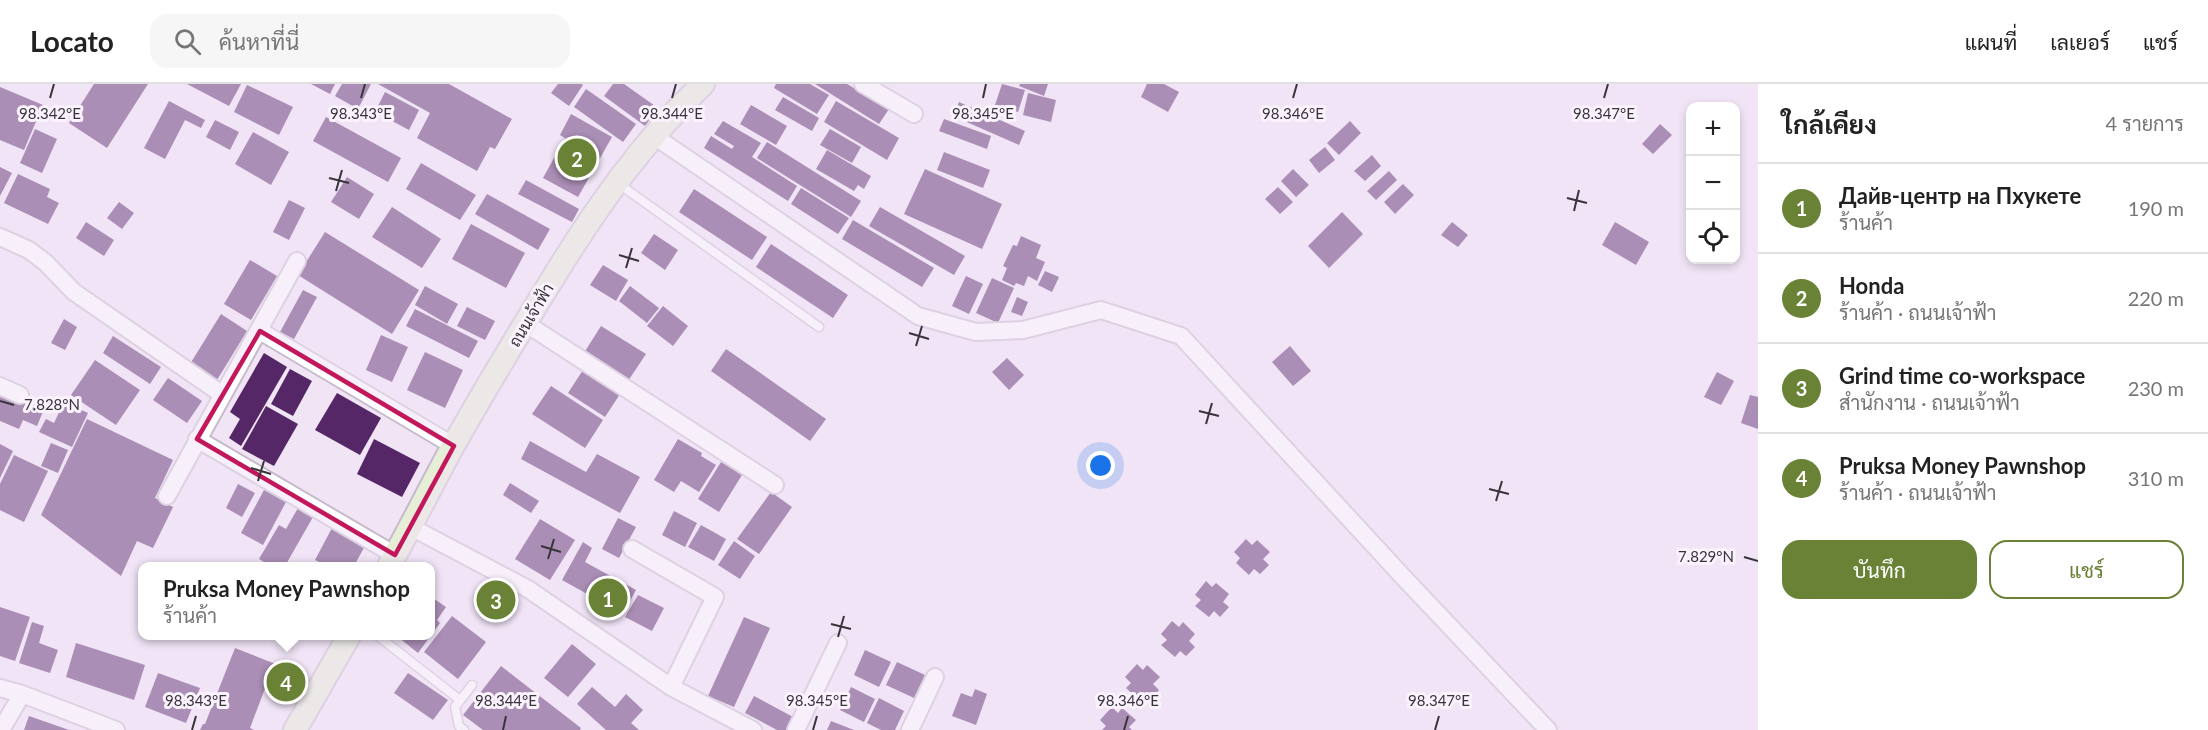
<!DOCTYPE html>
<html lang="th">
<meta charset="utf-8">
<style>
:root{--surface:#fff;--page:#f6f6f6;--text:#222;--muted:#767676;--line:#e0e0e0;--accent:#698235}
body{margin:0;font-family:Lato,Sarabun,sans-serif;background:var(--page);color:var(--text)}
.controls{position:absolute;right:18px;top:18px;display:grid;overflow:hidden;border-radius:12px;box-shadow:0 3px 9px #0003}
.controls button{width:54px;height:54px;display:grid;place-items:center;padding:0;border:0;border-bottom:2px solid var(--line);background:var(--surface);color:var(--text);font:30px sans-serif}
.you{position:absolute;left:1101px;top:382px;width:21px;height:21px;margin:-15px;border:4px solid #fff;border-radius:50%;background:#1a73e8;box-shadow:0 0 0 9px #1a73e833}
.badge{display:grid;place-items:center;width:39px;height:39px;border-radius:50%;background:var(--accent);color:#fff;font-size:20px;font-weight:700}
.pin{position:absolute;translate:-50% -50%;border:3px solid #fff;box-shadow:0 2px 6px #0006}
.popup{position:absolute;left:138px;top:478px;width:297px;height:78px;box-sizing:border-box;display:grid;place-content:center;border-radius:12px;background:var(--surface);filter:drop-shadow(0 2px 4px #0005);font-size:20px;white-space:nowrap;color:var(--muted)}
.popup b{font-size:22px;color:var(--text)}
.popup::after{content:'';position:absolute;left:50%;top:100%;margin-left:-12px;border:12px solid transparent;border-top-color:var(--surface)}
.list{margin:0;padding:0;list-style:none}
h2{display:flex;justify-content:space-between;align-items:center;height:78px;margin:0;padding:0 24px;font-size:26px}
h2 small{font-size:20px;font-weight:400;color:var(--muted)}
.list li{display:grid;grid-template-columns:39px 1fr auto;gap:18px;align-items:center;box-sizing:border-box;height:90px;padding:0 24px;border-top:2px solid var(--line)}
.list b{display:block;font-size:22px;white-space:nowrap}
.list p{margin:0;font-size:20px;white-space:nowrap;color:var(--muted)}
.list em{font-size:20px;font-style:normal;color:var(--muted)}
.actions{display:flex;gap:12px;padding:18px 24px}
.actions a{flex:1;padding:14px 0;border:2px solid var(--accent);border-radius:18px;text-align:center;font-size:21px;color:var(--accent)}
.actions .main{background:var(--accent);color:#fff}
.icon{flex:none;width:33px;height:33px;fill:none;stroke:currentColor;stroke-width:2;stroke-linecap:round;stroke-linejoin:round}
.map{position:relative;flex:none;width:1758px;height:646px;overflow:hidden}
header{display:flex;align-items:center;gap:36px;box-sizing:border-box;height:84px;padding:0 30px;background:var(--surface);border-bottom:2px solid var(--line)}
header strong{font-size:28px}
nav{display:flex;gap:33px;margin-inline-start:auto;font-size:21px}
.search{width:420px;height:54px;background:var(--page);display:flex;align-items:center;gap:15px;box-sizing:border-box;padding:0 21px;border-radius:18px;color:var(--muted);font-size:22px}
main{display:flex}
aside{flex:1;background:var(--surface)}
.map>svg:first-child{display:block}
</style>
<header>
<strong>Locato</strong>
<div class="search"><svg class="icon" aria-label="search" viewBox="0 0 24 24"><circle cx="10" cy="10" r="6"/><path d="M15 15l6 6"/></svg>ค้นหาที่นี่</div>
<nav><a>แผนที่</a><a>เลเยอร์</a><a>แชร์</a></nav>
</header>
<main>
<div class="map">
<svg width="1758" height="646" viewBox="0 0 1758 646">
<rect width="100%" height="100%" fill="#f0e4f5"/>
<path fill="#552766" d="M94 0H148L107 64 69 39Z
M187 0H241L229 22Z
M311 0H335L330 10Z
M342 0H371L358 25 335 12Z
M378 0H449L512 35 495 65 490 63 477 87 417 54 430 29Z
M558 0H581L583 1 569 22 551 9Z
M613 0H624L658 24 645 42 604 12Z
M776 0H810L829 11 817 30 774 4Z
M815 0H847L889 25 879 40Z
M1002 0 1025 6 1018 28 995 21Z
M1020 0H1048L1044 12 1019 2Z
M1147 0H1164L1179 8 1168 28 1141 13Z
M247 1 293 23 279 51 234 28Z
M0 3 43 21 24 66 0 56Z
M586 5 636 40 623 58 574 23Z
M385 8 419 26 409 46 375 28Z
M1028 9 1056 16 1051 38 1023 31Z
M783 13 819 34 812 47 775 26Z
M169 17 205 36 201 44 185 36 165 75 144 64Z
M836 17 899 54 887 76 824 38Z
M959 18 1025 47 1019 61 953 32Z
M751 21 787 42 776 61 740 40Z
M571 30 612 53 578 113 543 94 565 54 560 51Z
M326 33 401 74 388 98 313 57Z
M944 35 991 52 987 65 939 47Z
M215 36 239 48 230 66 206 53Z
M723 37 761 59 752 73 797 102 788 117 704 64 711 52 732 65 734 62 714 50Z
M1350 37 1361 49 1339 71 1327 59Z
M1660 40 1672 51 1653 70 1642 60Z
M35 45 57 55 42 89 20 79Z
M830 45 861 63 852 79 820 61Z
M253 48 289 68 271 101 235 80Z
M767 58 861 117 851 133 757 74Z
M1325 63 1335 76 1319 89 1309 76Z
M827 66 871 92 864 105 858 101 854 107 816 85Z
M944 68 990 86 983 104 937 86Z
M1372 71 1381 82 1365 97 1354 87Z
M421 79 476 111 460 136 406 105Z
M0 83 12 89 0 112Z
M925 85 1002 120 982 165 904 130Z
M1293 85 1309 101 1296 113 1281 97Z
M1389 87 1397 96 1376 116 1367 107Z
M18 90 50 105 47 113 59 119 48 140 4 119Z
M347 93 374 110 359 135 331 118Z
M526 96 579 125 572 138 518 110Z
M1403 100 1414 111 1395 130 1384 118Z
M1278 103 1293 118 1280 130 1265 115Z
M801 104 849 134 838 150 791 120Z
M694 105 767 153 752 176 679 128Z
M487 110 550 145 538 166 475 130Z
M289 116 305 124 289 156 273 148Z
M119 118 134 129 122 145 107 134Z
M392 123 441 155 422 184 372 153Z
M880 123 965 172 954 191 869 142Z
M1342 128 1363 150 1329 184 1308 162Z
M853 136 934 184 922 203 842 155Z
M86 138 114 156 104 172 76 154Z
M1452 138 1468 151 1458 163 1441 151Z
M1615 138 1649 158 1636 181 1602 161Z
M471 140 525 169 506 204 452 175Z
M325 148 419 206 392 250 298 191Z
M654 150 678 166 665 186 641 169Z
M1021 152 1041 161 1036 174 1045 178 1037 197 1028 192 1024 202 1016 199 1014 202 1002 196 1007 184 1003 182 1013 161 1017 162Z
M771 160 848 211 833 234 756 183Z
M250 176 277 192 251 236 224 220Z
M603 181 628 196 616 217 590 201Z
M1045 187 1059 193 1052 208 1038 201Z
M966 192 983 200 969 230 952 222Z
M992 194 1014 204 998 239 976 229Z
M425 202 458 220 447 240 415 221Z
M630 202 659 224 647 239 619 217Z
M303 206 317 213 294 255 280 248Z
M1017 213 1028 218 1022 232 1011 228Z
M663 222 688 242 673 262 647 242Z
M467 223 495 237 485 256 457 242Z
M415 225 478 257 469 274 406 242Z
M221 230 247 247 217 296 190 280Z
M64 235 77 243 65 266 51 259Z
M601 242 646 270 626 300 582 272Z
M381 251 408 263 392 298 366 286Z
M113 252 161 283 150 300 103 269Z
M1290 262 1311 287 1293 302 1272 278Z
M726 265 826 335 810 357 711 287Z
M425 268 463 286 445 324 407 306Z
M264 269 287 283 241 362 229 354 240 335 230 328Z
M1007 274 1024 291 1009 306 992 288Z
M95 276 140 306 116 341 71 311Z
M585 283 622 307 605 333 568 309Z
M290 285 312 297 293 332 271 320Z
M1717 288 1734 297 1721 321 1704 313Z
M168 294 202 317 187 339 153 316Z
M551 302 603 336 585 364 532 330Z
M0 308 44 325 37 342 23 336 19 345 0 337Z
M337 309 381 334 360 371 315 346Z
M1750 311 1758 313V345L1741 339Z
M64 318 88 329 72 363 39 348 46 335 54 339Z
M266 322 298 340 274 382 242 365Z
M87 335 173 376 155 414 173 423 153 464 137 457 121 492 41 431Z
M374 355 420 379 402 413 357 390Z
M678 355 702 369 701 372 716 381 699 408 681 397 674 408 654 396Z
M530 357 586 388 597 370 640 393 620 429 521 375Z
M51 359 68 366 58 389 41 382Z
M0 360 13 367 0 394Z
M14 371 48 387 24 438 0 426V400Z
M721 378 742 391 719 428 698 415Z
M510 399 539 417 531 429 503 411Z
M238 400 255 409 242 433 226 424Z
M264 406 286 418 263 461 241 449Z
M771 408 792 423 759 470 737 455Z
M298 424 313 433 285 482H271L259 475 279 441 286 445Z
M674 427 697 439 685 463 662 451Z
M618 434 636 443 619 474 602 465Z
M540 435 575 456 550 496 515 475Z
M701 441 726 455 714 477 688 463Z
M333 442 366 460 354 482H327L315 476Z
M1246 455 1252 461 1257 456 1270 468 1263 475 1269 481 1260 490 1254 485 1249 491 1236 479 1240 474 1234 468Z
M734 457 755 472 740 495 718 481Z
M583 458 592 464 585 478 636 506 623 530 562 496Z
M1206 497 1212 503 1216 499 1229 510 1223 518 1229 523 1220 533 1214 527 1209 533 1195 522 1201 516 1195 511Z
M638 511 664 524 652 547 625 533Z
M430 512 446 523 437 536 440 539 418 569 398 553 399 552H430Z
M0 523 30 533 15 577 0 572Z
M452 532 486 558 458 595 424 568Z
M744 533 770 544 734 623 708 612Z
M1172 537 1179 543 1183 538 1195 550 1189 557 1195 563 1186 572 1180 567 1175 573 1161 561 1167 556 1161 550Z
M32 538 44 542 39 559 58 566 50 589 19 579Z
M76 559 145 581 134 616 66 593Z
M572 560 596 580 568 613 544 594Z
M235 564 298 589 290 612 266 602 250 644 254 646H200L203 640H205Z
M865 566 891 578 879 603 854 591Z
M897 578 925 591 914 614 886 601Z
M1137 580 1143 586 1147 581 1160 593 1153 600 1159 606 1151 616 1144 610 1139 616 1126 604 1131 599 1125 593Z
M501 582 581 644 580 646H483L463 631Z
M158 589 200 604 186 639 145 623Z
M408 589 448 616 433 636 394 609Z
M592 603 615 623 626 610 643 626 631 639 639 646H606L577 620Z
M851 603 875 615 864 638 840 626Z
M975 605 987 610 976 641 952 632 961 609 972 613Z
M754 612 795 634 789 646H777L745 629Z
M879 614 904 627 895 646H881L867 639Z
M1112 623 1118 629 1122 624 1136 636 1129 643 1132 646H1102L1106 642 1100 636Z
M29 632 69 646H24Z
M831 637 854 646H827Z"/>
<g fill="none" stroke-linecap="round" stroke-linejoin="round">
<defs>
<path id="service" d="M619 100 819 243
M378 552 460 616
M464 646 459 642 455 623 472 601"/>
<path id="minor" d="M863 0 914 30
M654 52 918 232 976 248 1023 246 1101 226 1181 252 1405 495 1548 646
M0 153 29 166 46 179 74 208 223 311
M525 239 775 401
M260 247 454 362
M0 302 20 311
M197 355 395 471
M167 412 297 177
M411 443 528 505 671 603 753 646
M632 465 715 513 671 603
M0 604 22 610 116 646
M1 646 22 610
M796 646 838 559
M910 646 935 593"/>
<path id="secondary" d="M389 482C411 443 431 402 453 362 485 305 519 249 553 194 596 124 643 57 703 0
M295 646 349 552"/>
</defs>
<use href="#service" stroke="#c6bacb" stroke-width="11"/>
<use href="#minor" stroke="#c6bacb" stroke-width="20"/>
<use href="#secondary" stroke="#c6bacb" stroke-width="26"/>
<use href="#service" stroke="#fff" stroke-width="8"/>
<use href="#minor" stroke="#fff" stroke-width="16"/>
<use href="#secondary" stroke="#e6eed7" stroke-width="22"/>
</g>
<path d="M0 0H1758V646H0ZM260 247 454 362 395 471 197 355Z" fill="#f0e4f5" fill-opacity=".55" fill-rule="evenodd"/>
<path fill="none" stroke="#c2185b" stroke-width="4.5" stroke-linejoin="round" d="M260 247 454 362 395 471 197 355Z"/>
<path fill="none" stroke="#38343a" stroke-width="2" d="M50 14 54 0M361 14 365 0M672 14 676 0M983 14 986 0M1293 14 1297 0M1604 14 1608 0M329 94 349 99M336 107 342 86M1567 114 1587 119M1574 127 1579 106M619 171 639 177M626 184 632 164M909 249 929 255M916 262 922 242M0 317 14 321M1199 327 1219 332M1206 340 1212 319M251 384 271 390M258 397 264 377M1489 405 1509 410M1496 417 1502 397M541 462 561 468M1744 473 1758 477M548 475 554 455M831 540 851 545M838 553 844 532M192 646 196 632M503 646 506 632M813 646 817 632M1124 646 1128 632M1435 646 1439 632"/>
<g text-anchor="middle" stroke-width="6" stroke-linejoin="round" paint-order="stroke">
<g font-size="16" fill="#38343a" stroke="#faf3fd">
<text transform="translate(531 231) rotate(-59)" y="6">ถนนเจ้าฟ้า</text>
</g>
</g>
<g font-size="15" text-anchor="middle" fill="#38343a" stroke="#faf3fd" stroke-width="6" stroke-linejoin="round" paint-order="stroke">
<text x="50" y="35">98.342°E</text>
<text x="361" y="35">98.343°E</text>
<text x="672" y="35">98.344°E</text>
<text x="983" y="35">98.345°E</text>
<text x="1293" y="35">98.346°E</text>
<text x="1604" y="35">98.347°E</text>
<text x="52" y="326">7.828°N</text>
<text x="1706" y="478">7.829°N</text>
<text x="196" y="622">98.343°E</text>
<text x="506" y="622">98.344°E</text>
<text x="817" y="622">98.345°E</text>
<text x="1128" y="622">98.346°E</text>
<text x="1439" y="622">98.347°E</text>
</g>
</svg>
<div class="controls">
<button>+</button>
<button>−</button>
<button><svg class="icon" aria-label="locate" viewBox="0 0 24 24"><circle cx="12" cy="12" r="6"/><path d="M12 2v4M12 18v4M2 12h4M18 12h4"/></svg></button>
</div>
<div class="you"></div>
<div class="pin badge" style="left:608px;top:514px">1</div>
<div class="pin badge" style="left:577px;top:74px">2</div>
<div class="pin badge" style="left:496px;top:516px">3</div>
<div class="pin badge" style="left:286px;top:598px">4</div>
<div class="popup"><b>Pruksa Money Pawnshop</b>ร้านค้า</div>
</div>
<aside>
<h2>ใกล้เคียง<small>4 รายการ</small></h2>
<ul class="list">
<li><span class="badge">1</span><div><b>Дайв-центр на Пхукете</b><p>ร้านค้า</p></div><em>190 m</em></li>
<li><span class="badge">2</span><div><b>Honda</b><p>ร้านค้า · ถนนเจ้าฟ้า</p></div><em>220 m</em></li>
<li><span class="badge">3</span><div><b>Grind time co-workspace</b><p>สำนักงาน · ถนนเจ้าฟ้า</p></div><em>230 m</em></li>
<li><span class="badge">4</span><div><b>Pruksa Money Pawnshop</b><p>ร้านค้า · ถนนเจ้าฟ้า</p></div><em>310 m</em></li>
</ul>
<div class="actions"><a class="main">บันทึก</a><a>แชร์</a></div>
</aside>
</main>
